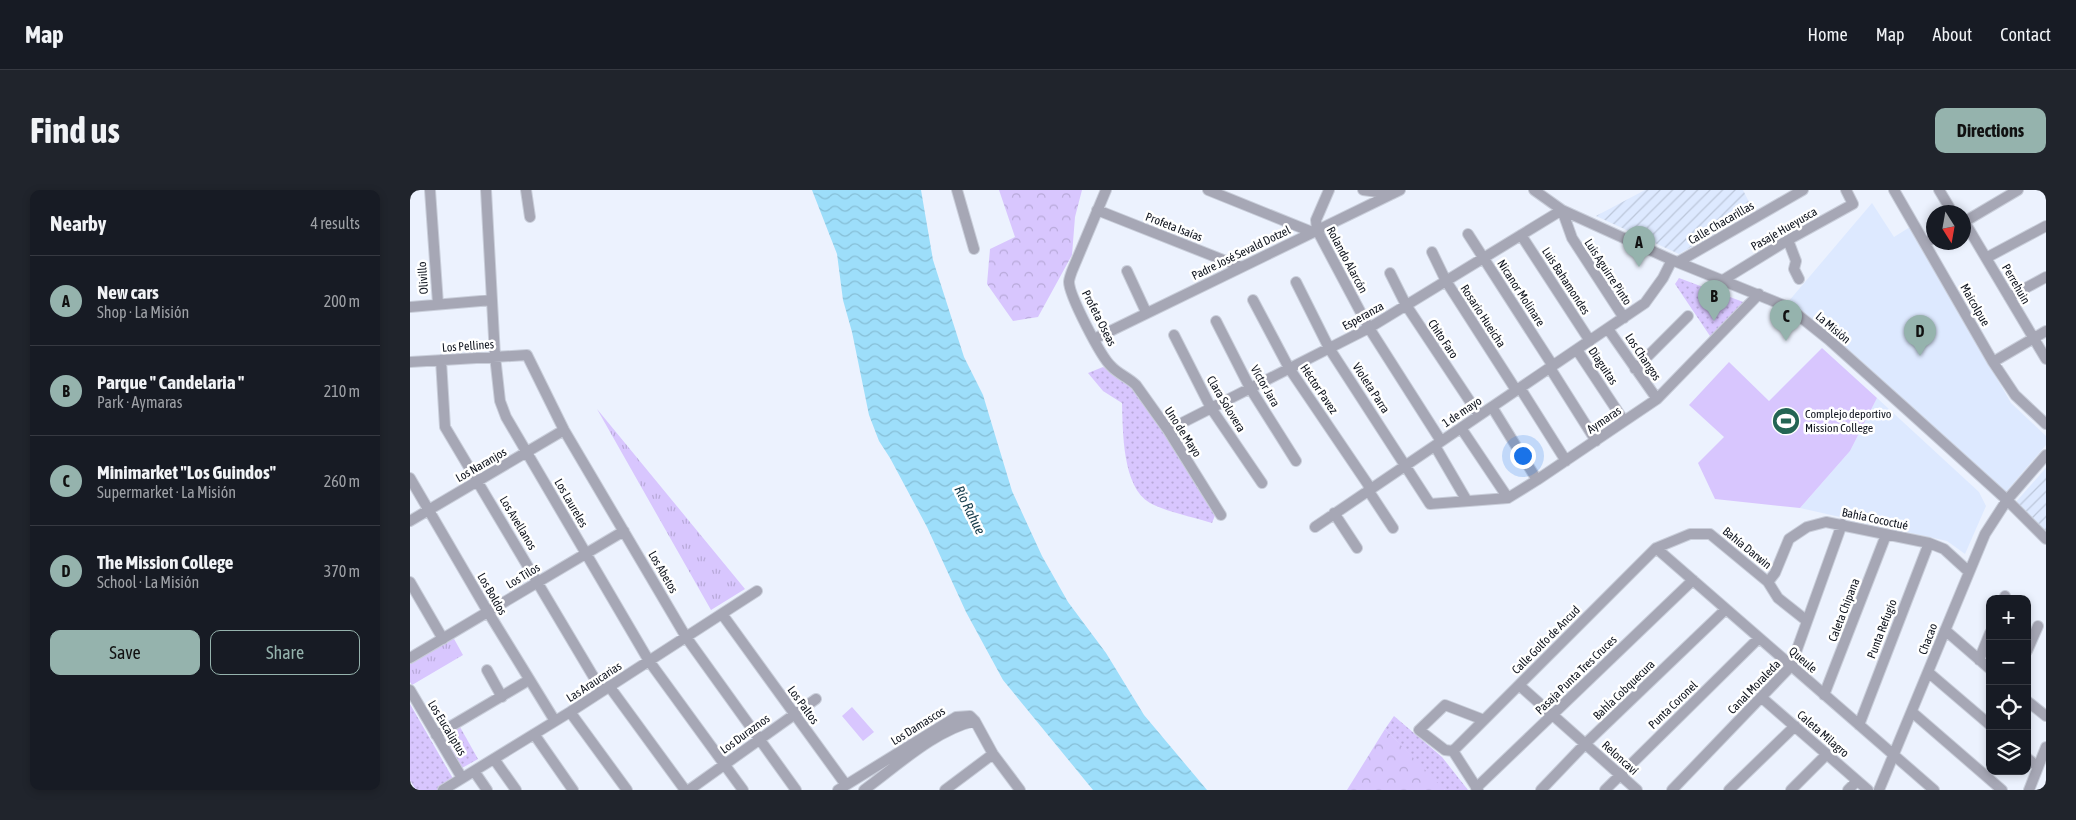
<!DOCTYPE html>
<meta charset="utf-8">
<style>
:root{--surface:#171b24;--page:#20242c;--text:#f1f3f6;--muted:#9ea1a6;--line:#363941;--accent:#95b3ad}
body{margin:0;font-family:"Asap Condensed",sans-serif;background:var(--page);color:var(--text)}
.controls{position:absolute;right:15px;bottom:15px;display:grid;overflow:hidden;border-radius:10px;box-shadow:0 2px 8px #0003}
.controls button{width:45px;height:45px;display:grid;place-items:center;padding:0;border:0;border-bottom:1px solid var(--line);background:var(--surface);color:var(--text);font:25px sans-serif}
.compass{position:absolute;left:1516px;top:15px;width:45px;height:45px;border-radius:50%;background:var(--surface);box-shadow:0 2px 8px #0003;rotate:169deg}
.you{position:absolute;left:1112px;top:265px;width:18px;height:18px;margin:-12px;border:4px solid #fff;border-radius:50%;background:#1a73e8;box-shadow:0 0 0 8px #1a73e833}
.badge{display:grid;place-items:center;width:32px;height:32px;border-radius:50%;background:var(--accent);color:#111;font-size:16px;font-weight:700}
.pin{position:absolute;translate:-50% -41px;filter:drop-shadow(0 1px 2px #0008)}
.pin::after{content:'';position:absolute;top:26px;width:18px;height:15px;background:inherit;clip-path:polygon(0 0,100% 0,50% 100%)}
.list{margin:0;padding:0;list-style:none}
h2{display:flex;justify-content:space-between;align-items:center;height:65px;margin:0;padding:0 20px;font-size:21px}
h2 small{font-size:16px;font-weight:400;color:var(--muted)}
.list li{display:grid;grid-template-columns:32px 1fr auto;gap:15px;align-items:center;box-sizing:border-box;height:90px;padding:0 20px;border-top:1px solid var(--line)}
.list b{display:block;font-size:19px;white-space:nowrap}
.list p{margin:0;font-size:16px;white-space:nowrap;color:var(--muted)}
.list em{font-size:16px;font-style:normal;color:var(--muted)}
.actions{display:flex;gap:10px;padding:15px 20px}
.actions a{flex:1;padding:11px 0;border:1px solid var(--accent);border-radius:10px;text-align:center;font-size:18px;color:var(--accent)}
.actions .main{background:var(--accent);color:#111}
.icon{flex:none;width:28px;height:28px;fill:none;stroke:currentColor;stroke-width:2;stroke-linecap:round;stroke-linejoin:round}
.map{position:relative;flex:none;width:1636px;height:600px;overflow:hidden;border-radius:10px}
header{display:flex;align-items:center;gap:30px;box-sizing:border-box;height:70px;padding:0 25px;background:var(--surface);border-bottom:1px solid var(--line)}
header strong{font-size:24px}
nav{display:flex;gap:28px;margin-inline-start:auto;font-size:18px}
.intro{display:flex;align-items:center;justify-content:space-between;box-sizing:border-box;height:120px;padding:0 30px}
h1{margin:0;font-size:35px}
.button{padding:12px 22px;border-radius:10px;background:var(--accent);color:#111;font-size:18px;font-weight:700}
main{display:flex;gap:30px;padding:0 30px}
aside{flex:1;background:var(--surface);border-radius:10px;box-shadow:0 2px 8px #0003}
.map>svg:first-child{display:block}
</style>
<header>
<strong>Map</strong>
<nav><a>Home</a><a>Map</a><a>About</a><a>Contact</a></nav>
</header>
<div class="intro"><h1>Find us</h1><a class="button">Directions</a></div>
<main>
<aside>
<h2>Nearby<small>4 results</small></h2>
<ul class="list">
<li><span class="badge">A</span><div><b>New cars</b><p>Shop · La Misión</p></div><em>200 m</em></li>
<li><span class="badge">B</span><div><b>Parque &quot; Candelaria &quot;</b><p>Park · Aymaras</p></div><em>210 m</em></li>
<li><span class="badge">C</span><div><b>Minimarket &quot;Los Guindos&quot;</b><p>Supermarket · La Misión</p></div><em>260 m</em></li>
<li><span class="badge">D</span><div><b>The Mission College</b><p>School · La Misión</p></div><em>370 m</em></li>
</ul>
<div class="actions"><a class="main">Save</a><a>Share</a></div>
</aside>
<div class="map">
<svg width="1636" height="600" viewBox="0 0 1636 600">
<defs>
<pattern id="industrial-furrows" width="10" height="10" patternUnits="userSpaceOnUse" patternTransform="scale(1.25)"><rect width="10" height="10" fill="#dde9ff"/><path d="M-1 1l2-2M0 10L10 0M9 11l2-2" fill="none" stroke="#bcc7da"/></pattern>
<pattern id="grass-tufts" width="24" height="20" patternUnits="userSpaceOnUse" patternTransform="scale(1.25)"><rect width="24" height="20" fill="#d8c6fe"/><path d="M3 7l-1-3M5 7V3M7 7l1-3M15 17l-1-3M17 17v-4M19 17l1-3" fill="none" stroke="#b8a9d9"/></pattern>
<pattern id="forest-crowns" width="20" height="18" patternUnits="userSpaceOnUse" patternTransform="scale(1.25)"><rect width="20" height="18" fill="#d8c6fe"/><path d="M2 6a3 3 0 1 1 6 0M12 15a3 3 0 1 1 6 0" fill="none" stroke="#b8a9d9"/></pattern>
<pattern id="park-dots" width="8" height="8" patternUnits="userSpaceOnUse" patternTransform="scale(1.25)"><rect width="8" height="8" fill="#d8c6fe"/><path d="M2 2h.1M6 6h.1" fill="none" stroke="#b8a9d9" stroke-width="1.8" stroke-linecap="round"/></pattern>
<pattern id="water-waves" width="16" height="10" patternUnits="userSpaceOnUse" patternTransform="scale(1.25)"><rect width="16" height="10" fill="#9ddefa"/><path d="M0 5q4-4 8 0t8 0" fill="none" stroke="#86bed6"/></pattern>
</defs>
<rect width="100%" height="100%" fill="#ecf2fe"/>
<path fill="#dde9ff" d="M1462 13 1484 47 1500 37 1601 213 1636 246V255L1595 303 1417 140 1378 112Z
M1467 208 1569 302 1576 316 1555 364 1537 351 1390 318 1440 261Z"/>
<path fill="url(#industrial-furrows)" d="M1235 0H1333L1341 16 1345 19 1269 64 1186 26Z
M1636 278V345L1604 314Z"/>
<path fill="url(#grass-tufts)" d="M187 219 335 399 301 420Z
M43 447 53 465 2 495 0 492V472Z"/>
<path fill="url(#forest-crowns)" d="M589 0H672L665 27 662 65 628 127 603 131 577 94 580 59 605 47Z
M975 539 1032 595 1035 600H937Z"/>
<path fill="url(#park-dots)" d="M1269 88 1336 113 1302 149 1265 94Z
M693 177 720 193 760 249 806 323 802 333C786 328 754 321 740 313 712 297 713 241 712 213L693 201 678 183Z
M0 514 45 592 31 600H6L0 590Z
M984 526 1032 567 1058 600H1035L975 539Z
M50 537 68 569 52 578 34 547Z"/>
<path fill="#d8c6fe" d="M1412 158 1467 208 1440 261 1390 318 1305 309 1288 273 1314 247 1279 215 1319 172 1359 211Z
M442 517 464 542 453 551 432 526Z"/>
<path fill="url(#water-waves)" d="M402 0H511L523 70 554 167 573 205 602 301 632 366 658 412 696 463 734 525 797 600H683L593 490 556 422 517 337 480 268 469 251 459 225 442 142 433 110 427 64Z"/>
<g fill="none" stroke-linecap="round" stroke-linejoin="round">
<defs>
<path id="minor" d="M20 0 28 114
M76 0 85 166 90 211 96 227 239 471 333 600
M116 0 120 27
M547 0 564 59
M696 0 662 81C661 84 659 89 659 92 659 105 691 167 701 176 708 184 718 187 726 195L758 240 811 325
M798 0 902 42
M919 0 906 30 907 40 959 138 1031 251
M953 0 982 4
M1124 0 1152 20 1262 70 1378 117 1418 149 1494 217 1597 310 1636 349
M1484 0 1583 172 1605 205 1636 234
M1529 0 1541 20
M687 20 831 77
M1152 20 1162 48 1214 128
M1554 31 1636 169
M1554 32 1608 0
M1058 44 1143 176
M1111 45 1180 151
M1378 50 1386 71 1384 79 1389 89
M1515 53 1524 48
M1022 62 1036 91 1106 200
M1576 68 1636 36
M1268 72 1393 0
M717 81 736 122
M980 83 996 115 1069 225
M1313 90 1378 50 1443 14 1436 0
M886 92 919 158 1020 314 1098 308 1127 290 1247 209 1349 104
M1599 107 1636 87
M843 110 879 178 961 299
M0 117 82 110
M806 131 840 198 886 271
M1198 139 1247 209
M764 145 801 218 852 293
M684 149 990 0
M1167 160 1214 231
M31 170 35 237 192 501
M0 172 117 165 154 240 276 447 386 600
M1583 172 1636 141
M1140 178 1186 251
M1225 179 1278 126
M1110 198 1156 271
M1082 217 1127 290
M1051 238 1098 308
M758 240 959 138 1152 20
M1025 256 1057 311
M0 288 78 422 145 531
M958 300 983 338
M924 323 947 358
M0 331 154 240
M905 337 1235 113 1253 88 1262 70
M1246 358 1524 600
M0 392 33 449
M1358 392 1365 383 1379 349 1397 337 1416 332 1519 353 1534 359 1558 381
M1594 409 1595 406
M312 424 436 595
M1535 440 1580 479
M1617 461 1628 436
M0 468 214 341
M1569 470 1580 443
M77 480 92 507
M1518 482 1580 535
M1109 495 1227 600
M199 496 275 600
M0 500 52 588
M1414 505 1476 345
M1351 507 1458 600
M1617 511 1636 526
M160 522 217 600
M1502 522 1592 600
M1449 535 1519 353
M124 544 163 600
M26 545 119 490
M1043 561 1246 358 1280 344H1300L1358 392 1368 408 1397 431
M1043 561 1035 560 1009 540 1035 515 1074 530
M1043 561 1068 600
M1617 568 1628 577
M84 569 106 600
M64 581 77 600
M1066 598 1283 390
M33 600 160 522 347 401
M279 600 406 509
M428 600 546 527 560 526 565 531 583 564 610 600
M454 600C487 576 525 540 565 531
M535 600 583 564
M1131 600 1175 554 1316 419
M1195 600 1349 448
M1262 600 1381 476 1432 334
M1319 600 1385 536
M1381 600 1417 564
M1438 600 1447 591
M1469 600 1575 344 1597 310 1636 265
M1619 600 1636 557"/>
</defs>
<use href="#minor" stroke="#c9ceda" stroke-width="12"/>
<use href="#minor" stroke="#a6a7b5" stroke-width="10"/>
</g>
<defs>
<symbol id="stadium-disc" viewBox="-11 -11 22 22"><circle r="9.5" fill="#246554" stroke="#fff"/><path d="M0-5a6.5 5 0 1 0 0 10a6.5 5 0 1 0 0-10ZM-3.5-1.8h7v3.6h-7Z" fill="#fff"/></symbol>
</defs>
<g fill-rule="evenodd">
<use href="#stadium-disc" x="1360" y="215" width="32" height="32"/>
</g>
<g text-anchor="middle" stroke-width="5" stroke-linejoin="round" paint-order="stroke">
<g font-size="12" fill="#0f141e" stroke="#fff">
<text transform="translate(1311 33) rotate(-30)" y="4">Calle Chacarillas</text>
<text transform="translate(764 37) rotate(21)" y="4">Profeta Isaías</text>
<text transform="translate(1374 39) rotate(-30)" y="4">Pasaje Hueyusca</text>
<text transform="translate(831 63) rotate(-26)" y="4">Padre José Sevald Dotzel</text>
<text transform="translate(937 70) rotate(62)" y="4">Rolando Alarcón</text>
<text transform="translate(1198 82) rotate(57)" y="4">Luis Aguirre Pinto</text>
<text transform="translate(13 88) rotate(-94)" y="4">Olivillo</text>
<text transform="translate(1156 91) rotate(57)" y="4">Luis Bahamondes</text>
<text transform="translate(1606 94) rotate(60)" y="4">Perrehuin</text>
<text transform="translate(1111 103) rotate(57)" y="4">Nicanor Molinare</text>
<text transform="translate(1565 115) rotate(60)" y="4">Maicolpue</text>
<text transform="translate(953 126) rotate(-29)" y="4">Esperanza</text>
<text transform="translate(1073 126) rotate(57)" y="4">Rosario Hueicha</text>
<text transform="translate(689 128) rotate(63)" y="4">Profeta Oseas</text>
<text transform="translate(1423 138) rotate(40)" y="4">La Misión</text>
<text transform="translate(1033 149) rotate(56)" y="4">Chito Faro</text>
<text transform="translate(58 156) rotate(-4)" y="4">Los Pellines</text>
<text transform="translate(1233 167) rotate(56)" y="4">Los Changos</text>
<text transform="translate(1193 176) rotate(56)" y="4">Diaguitas</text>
<text transform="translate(855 196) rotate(60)" y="4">Víctor Jara</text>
<text transform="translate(961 198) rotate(57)" y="4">Violeta Parra</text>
<text transform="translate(909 199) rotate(56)" y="4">Héctor Pavez</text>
<text transform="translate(816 214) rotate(59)" y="4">Clara Solovera</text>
<text transform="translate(1052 222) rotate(-34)" y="4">1 de mayo</text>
<text transform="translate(1194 230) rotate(-34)" y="4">Aymaras</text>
<text transform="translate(773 242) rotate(57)" y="4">Uno de Mayo</text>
<text transform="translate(71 275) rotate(-30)" y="4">Los Naranjos</text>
<text transform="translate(161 313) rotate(60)" y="4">Los Laureles</text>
<text transform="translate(1465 329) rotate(12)" y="4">Bahía Cococtué</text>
<text transform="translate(108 333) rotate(59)" y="4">Los Avellanos</text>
<text transform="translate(1337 358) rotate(39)" y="4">Bahía Darwin</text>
<text transform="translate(253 382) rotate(60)" y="4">Los Abetos</text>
<text transform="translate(113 386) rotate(-31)" y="4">Los Tilos</text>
<text transform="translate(82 404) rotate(60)" y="4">Los Boldos</text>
<text transform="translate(1434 420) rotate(-69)" y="4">Caleta Chipana</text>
<text transform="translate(1472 439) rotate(-69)" y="4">Punta Refugio</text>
<text transform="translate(1518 449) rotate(-69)" y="4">Chacao</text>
<text transform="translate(1136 450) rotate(-45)" y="4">Calle Golfo de Ancud</text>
<text transform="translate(1393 470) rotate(41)" y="4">Queule</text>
<text transform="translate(1166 485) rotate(-44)" y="4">Pasaja Punta Tres Cruces</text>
<text transform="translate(184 492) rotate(-33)" y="4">Las Araucarias</text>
<text transform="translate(1344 497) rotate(-46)" y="4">Canal Moraleda</text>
<text transform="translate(1214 500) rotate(-44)" y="4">BahÍa Cobquecura</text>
<text transform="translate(393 515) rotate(54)" y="4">Los Paltos</text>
<text transform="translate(1263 515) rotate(-44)" y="4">Punta Coronel</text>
<text transform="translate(508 536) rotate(-32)" y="4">Los Damascos</text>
<text transform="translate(37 538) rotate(59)" y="4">Los Eucaliptus</text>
<text transform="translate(335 544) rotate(-36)" y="4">Los Duraznos</text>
<text transform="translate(1413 544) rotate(41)" y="4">Caleta Milagro</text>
<text transform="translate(1210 568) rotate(42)" y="4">Reloncaví</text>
</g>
<g font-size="12" fill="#0f141e" stroke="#fff" text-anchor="start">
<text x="1395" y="228">Complejo deportivo<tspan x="1395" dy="14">Mission College</tspan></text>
</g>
<g font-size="14" font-style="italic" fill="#143a49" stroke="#fff">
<text transform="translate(560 320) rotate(64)" y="5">Río Rahue</text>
</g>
</g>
</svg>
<div class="controls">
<button>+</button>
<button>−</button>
<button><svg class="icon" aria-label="locate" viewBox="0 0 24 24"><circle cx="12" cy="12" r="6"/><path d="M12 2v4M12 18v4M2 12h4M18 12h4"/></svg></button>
<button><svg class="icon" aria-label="layers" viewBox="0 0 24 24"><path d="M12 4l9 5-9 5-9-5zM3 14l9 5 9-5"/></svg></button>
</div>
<svg class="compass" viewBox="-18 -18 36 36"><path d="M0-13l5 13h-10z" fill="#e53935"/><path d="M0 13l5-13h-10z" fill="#9ea1a6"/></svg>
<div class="you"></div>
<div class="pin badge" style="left:1229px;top:77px">A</div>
<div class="pin badge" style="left:1304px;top:131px">B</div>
<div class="pin badge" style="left:1376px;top:151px">C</div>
<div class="pin badge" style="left:1510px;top:166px">D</div>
</div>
</main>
